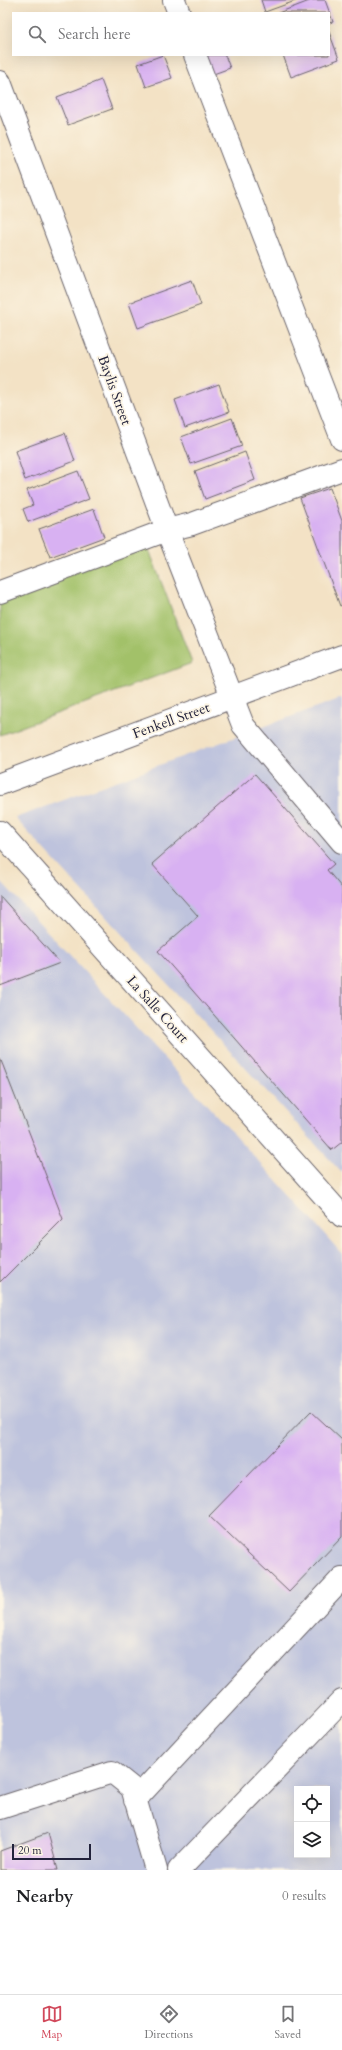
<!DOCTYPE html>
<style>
:root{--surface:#fff;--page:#f6f6f6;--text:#202124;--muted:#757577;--line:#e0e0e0;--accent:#d1495b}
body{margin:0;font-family:Cardo,serif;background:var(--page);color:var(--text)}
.controls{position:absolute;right:12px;bottom:12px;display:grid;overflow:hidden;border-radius:0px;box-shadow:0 4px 16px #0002}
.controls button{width:36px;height:36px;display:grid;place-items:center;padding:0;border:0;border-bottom:1px solid var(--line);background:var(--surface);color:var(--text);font:20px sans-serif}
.scale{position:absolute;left:12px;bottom:10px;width:79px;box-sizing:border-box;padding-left:4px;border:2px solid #22223b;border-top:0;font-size:11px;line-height:14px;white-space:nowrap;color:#22223b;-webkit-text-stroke:3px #fcf5e5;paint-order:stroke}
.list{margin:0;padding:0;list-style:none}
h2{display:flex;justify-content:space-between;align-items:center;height:52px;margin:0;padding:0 16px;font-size:17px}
h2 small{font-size:13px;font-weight:400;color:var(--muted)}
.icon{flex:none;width:22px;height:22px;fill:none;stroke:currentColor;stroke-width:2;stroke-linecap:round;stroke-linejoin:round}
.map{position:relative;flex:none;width:342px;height:1870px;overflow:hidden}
.search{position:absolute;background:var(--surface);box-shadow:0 4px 16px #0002;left:12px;right:12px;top:12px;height:44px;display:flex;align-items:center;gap:10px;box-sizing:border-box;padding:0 14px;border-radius:0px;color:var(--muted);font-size:15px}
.sheet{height:124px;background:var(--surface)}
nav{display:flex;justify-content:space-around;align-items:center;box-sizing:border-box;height:56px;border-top:1px solid var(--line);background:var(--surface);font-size:11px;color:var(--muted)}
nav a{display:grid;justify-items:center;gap:2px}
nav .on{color:var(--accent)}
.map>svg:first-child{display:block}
</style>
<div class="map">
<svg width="342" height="1870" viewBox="0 0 342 1870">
<rect width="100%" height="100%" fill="#fcf5e5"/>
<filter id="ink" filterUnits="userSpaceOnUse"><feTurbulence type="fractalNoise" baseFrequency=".025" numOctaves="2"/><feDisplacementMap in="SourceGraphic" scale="8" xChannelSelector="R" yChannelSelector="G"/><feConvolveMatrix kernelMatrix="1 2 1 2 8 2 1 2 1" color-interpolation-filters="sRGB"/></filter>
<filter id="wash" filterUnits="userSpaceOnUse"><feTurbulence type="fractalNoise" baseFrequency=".012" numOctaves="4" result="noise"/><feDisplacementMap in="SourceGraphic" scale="16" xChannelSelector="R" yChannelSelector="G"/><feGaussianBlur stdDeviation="0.9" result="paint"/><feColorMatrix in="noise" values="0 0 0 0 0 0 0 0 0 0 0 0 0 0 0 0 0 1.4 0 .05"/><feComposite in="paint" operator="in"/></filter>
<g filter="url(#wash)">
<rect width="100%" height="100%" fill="#f3e2c5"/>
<path fill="#bec3dd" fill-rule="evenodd" d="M342 698V1173L15 818Z
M0 880 298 1204 342 1254V1870H0ZM297 1789H327V1855H297Z"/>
<path fill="#a2c169" stroke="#627252" d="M146 542 192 663 0 735V600Z"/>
<g id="blocks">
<path fill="#d8b1f2" d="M261 0H298L265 12Z
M312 0H325L333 22 329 23V13H278Z
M329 32 339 59 291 77 283 55H329Z
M163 55 172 78 146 87 138 64Z
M200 55H225L230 68 208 76Z
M101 80 112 109 68 125 57 97Z
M192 280 201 305 138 328 129 303Z
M219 384 229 412 185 428 175 400Z
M232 418 242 446 191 464 181 437Z
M65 433 75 461 25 480 15 451Z
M245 452 255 480 205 499 195 471Z
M78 471 89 499 28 522 23 509 33 505 27 490Z
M330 488 342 521V605L340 606 300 498Z
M94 509 104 537 50 557 39 529Z
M255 774 334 864 327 870 342 888V1142L332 1150 158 951 198 916 152 864Z
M0 896 60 963 0 986Z
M0 1058 63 1219 0 1282Z
M311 1411 342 1440V1537L289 1592 209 1516Z
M48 1833 58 1870H0V1851Z"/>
</g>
</g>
<g filter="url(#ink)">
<use href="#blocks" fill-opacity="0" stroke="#6b656b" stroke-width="1"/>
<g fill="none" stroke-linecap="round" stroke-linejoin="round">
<defs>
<path id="minor" d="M174 0 179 13
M195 55 342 439
M0 82 167 530 243 725 342 842
M0 592 167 530 192 524 342 469
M0 784 342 656
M0 832 342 1216
M135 1800 342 1578
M0 1808 112 1772 132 1788 156 1870
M179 1870 342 1701"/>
</defs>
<use href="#minor" stroke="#6b656b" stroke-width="24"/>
<use href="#minor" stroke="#fff" stroke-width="22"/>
</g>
</g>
<g text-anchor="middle" stroke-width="3.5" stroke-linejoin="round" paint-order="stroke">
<g font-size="14" fill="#22223b" stroke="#fcf5e5">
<text transform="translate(115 390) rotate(70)" y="5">Baylis Street</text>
<text transform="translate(171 720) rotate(-20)" y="5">Fenkell Street</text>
<text transform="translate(158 1009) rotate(48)" y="5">La Salle Court</text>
</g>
</g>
</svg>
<div class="controls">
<button><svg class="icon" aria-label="locate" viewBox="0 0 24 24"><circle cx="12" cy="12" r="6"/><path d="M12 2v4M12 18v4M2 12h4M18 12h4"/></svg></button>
<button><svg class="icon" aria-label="layers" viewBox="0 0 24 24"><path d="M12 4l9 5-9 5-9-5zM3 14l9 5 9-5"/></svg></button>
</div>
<div class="scale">20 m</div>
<div class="search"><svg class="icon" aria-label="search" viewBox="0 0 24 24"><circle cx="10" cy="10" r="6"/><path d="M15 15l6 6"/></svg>Search here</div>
</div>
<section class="sheet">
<h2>Nearby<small>0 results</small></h2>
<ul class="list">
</ul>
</section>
<nav>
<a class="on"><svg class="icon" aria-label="map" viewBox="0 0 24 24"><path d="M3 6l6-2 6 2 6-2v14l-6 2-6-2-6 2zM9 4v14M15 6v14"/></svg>Map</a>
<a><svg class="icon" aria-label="directions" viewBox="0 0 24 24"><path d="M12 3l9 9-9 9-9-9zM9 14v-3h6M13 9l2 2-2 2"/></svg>Directions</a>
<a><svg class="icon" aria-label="saved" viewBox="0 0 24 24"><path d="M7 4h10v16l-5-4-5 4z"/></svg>Saved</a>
</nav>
